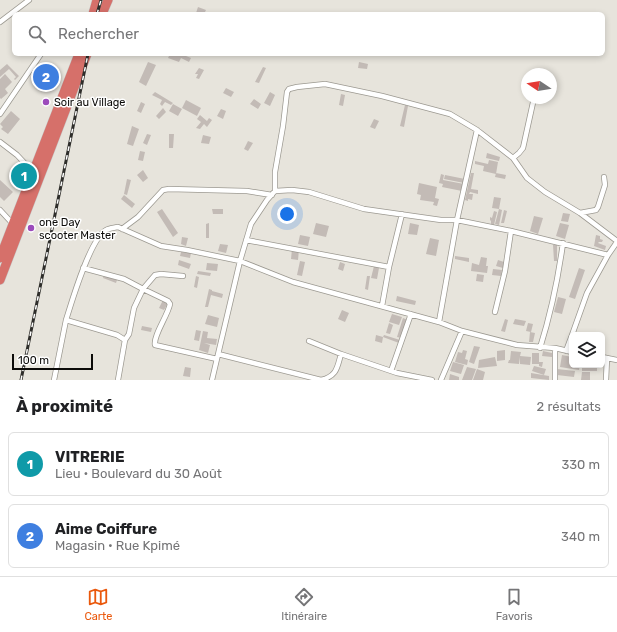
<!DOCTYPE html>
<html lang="fr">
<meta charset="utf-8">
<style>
:root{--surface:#fff;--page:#f2f2f2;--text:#202124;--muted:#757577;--line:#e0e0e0;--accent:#ea580c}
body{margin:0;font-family:Rubik,sans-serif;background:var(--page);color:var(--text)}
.controls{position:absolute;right:12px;bottom:12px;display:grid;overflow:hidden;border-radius:6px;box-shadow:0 2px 6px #0003}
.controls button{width:36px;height:36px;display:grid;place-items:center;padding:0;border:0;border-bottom:1px solid var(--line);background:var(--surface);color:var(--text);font:20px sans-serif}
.compass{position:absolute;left:521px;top:68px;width:36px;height:36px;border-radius:50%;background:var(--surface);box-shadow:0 2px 6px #0003;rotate:282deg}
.scale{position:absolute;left:12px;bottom:10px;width:81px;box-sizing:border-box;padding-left:4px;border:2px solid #0c0b09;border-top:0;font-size:11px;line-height:14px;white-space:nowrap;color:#0c0b09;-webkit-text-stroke:3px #fff;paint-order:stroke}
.you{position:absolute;left:287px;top:214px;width:14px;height:14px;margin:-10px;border:3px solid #fff;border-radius:50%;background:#1a73e8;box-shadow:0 0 0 6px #1a73e833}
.badge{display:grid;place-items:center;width:26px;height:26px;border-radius:50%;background:var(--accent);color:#fff;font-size:13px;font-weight:700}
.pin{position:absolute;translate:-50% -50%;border:2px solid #fff;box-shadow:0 1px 4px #0006}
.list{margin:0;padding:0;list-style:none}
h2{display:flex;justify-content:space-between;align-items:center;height:52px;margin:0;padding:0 16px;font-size:17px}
h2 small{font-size:13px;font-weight:400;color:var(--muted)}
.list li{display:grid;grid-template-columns:26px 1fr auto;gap:12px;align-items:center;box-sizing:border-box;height:64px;margin:0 8px 8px;padding:0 8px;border:1px solid var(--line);border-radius:6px}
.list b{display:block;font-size:15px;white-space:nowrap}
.list p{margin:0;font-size:13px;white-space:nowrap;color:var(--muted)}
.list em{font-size:13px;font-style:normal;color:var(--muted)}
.icon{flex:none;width:22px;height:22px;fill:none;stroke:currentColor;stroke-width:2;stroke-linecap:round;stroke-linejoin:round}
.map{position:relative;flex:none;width:617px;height:380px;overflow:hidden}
.search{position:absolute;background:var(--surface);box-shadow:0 2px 6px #0003;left:12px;right:12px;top:12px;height:44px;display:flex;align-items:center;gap:10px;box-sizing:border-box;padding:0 14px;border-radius:6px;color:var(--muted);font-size:15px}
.sheet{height:196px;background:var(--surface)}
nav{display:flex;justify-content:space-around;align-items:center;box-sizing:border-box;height:56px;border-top:1px solid var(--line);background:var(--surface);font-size:11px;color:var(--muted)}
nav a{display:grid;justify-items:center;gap:2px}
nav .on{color:var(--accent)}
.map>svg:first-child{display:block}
</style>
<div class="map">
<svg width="617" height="380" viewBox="0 0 617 380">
<rect width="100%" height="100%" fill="#e7e4dc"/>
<path fill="#c3bbb6" d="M198 7 206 10 204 14 196 13Z
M170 54H181L191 58 189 62 181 58 179 62 168 58Z
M148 62 156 65 146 86 139 82Z
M359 62 368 64 367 69 358 68Z
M7 64 19 76 15 80 14 79 16 77 9 69 0 77V70Z
M263 67 266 68 259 83 255 82Z
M199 68 204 70 199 79 196 78 198 74H195Z
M5 74 12 82 5 89 8 93 1 99 0 98V79Z
M226 88 234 92 231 97 223 93Z
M155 92 173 103 171 105 165 102 162 106 160 104 162 100 152 95Z
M270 92 275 95 270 106 264 103Z
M341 94 345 95 343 106 339 105Z
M254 99 261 104 258 109 250 104Z
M186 100 201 108 197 116 182 108Z
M141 102 145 104 141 113 137 111Z
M173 104 182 109 178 116 169 111Z
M405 105 408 106 404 127 400 126Z
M163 108 166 112 159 119 156 116Z
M221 109 226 111 223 119 217 116Z
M11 111 20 119 8 134 1 129 3 127 0 124Z
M200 115 207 121 209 118 212 120 207 127 204 124 200 129 196 128 201 122 197 119Z
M374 119 379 121 375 129 370 127Z
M132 126 139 129 133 146 127 144Z
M147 134 151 135 147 145 143 143Z
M169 134H174L173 148H169Z
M203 135 211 137 209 144 201 143Z
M248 141 253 143 248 151 244 149Z
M140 151 145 152 143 161 138 160Z
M487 153 500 157 499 161 486 158Z
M489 160 498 162 496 174 483 171 484 166 475 164V161L488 164Z
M19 162 24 163 18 176 14 175Z
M143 170 148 178 143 182 137 175Z
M471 173H474L471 189 478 190V194L470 192 469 194H473L472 200 468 199V201L465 200Z
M496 173 506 175 505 179 495 177Z
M441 174 444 175 443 180 464 184 462 191 442 187 443 184 439 183Z
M445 175 465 179 464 183 444 179Z
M127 179 131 180 127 195 124 194Z
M0 180 13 192 4 201 0 197Z
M419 183 437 187 435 198 439 199 437 206 433 205 434 202 420 200 421 195 417 194Z
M124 195 135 204 132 208 121 199Z
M494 197 501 198 499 209 492 208Z
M162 209 178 233 173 237 157 212Z
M212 209H223V214H213Z
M499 209 502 210 499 225 495 224Z
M504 210 507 211 504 223H501Z
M494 211 497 212 494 225 491 224V221L490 220V217L492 218Z
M563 213 570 214 568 222 561 221Z
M534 216 543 218 538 234 530 231Z
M209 223V238H206V224Z
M316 223 329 226 326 237 313 234Z
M410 223 419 225 417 235 408 234Z
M560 223 569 225 565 239 556 236Z
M300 235 310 237 308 246 298 244Z
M596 235 600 236V239L603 240 602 242H599L598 243 606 246 605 250 594 246Z
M182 237 188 238 186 246 181 244Z
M430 238 439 240 436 256 426 254Z
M220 244 228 245 226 253 218 251Z
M553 245H557V261H554Z
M292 249 299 250 298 260 291 259Z
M181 252 191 253 190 258 180 256Z
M455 256 469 258V262L455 259Z
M481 257 487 258 486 266H488L487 273 471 271 472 263 479 265Z
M179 260 191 264 189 269 178 265Z
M498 260 504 262 503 268 496 266Z
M300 261 305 262 302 276 297 275Z
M340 262 345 264 343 271 338 269Z
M207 263 218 264 217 271 206 270Z
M374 266 379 268 377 279 371 278Z
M579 268 585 270 575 299 569 297Z
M493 269 502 270 501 276 492 275Z
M198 271 211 273 210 276 197 274Z
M477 274 484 275 483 282 476 281Z
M104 275 117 280 116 283 103 278Z
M196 276 199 277 197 288 194 287Z
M367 276H370L368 290 365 289Z
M209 289 212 290V291L223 294 222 298 211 295 208 307H205Z
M397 296 416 301 415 305 396 301Z
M558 297 566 299 562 314 554 312Z
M163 300 168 303 164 310 159 308Z
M342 310 349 313 345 322 338 319Z
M392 314 402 317 399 325 389 322Z
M208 315 219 318 217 327 205 324Z
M403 318 408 320 402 338 397 337Z
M505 319 508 320 505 332 501 331Z
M515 319 526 321 524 326 513 324Z
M389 323 393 325 390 334 386 333Z
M528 323 533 324 531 332 526 331Z
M142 326 152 328 151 332 141 330Z
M196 330 201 331 199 341 194 340Z
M203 331 208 332 207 338 217 339 216 345 204 343 210 345 208 353 199 350Z
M530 332 535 333 533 342H529Z
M376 335 383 337 384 335 400 340 399 343 383 337 382 343 375 341Z
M474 346 480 347 474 364 469 362Z
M463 350 467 351 465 359 468 360 467 365 455 362 458 352 462 353Z
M505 350V360L497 361V351Z
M511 351 521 352 520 356 531 357 530 365 520 364V357L519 364 508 363 509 360H510Z
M543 351 552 353V357L542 356Z
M532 353H539V362H543L542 367 539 366V364H532Z
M562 355 572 357V365H580L579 370 560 367Z
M495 357 497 366 478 368 479 360Z
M453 362 464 365 461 374 450 371Z
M582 365H589V367L597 368V371H582Z
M534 366 546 369 544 375 532 371Z
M185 367 191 368 190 377 183 376Z
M467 367 476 369 472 380H462Z
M477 369 485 372 483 380H473Z
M557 369 575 371 574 377 557 375Z
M582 372H590V380H581Z
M531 373 549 376V380L531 378Z
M450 374 459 377V380H449Z"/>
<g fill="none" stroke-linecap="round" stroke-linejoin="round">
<defs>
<path id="street" d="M0 22 29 0
M0 114 41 54
M0 142 17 155 33 172
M513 158 519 153 523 148 534 98
M275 191 292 190 309 192 364 209 441 220H457L511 231 608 255
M0 210 13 224
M580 213 596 210 598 207 605 185 604 177
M122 229 138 217 163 190 169 189 247 191 272 195
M246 240 389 267
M83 268 124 279 143 289 155 275 161 274 183 276
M382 306 389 267 402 214
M495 312 505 271 511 231
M439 322 457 220 477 130
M572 335 587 293 608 255 617 242
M125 340 129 334 134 308 143 289 168 301 170 304C168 315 153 336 155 345L217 359
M309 341 341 354 397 373 432 380
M540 348C551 313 558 279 563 243
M555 348V380
M566 351 572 335
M218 354 321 380C337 376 337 368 341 354
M602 357 617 360
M391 371 411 314
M54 380 66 320
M118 380 125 340 117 335 66 320C72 301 90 239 106 230 109 228 113 228 118 227L161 246 187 250 240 261 293 282 439 322 462 331 517 345 555 348 572 352
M212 380 240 261 251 224 267 200 275 191V172L283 126 287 92 289 89 297 87 325 84 382 96 450 114 477 130 513 158 527 178 545 192 580 213 617 241
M441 380 462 331
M606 380 607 358"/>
<path id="highway" d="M93 14 97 0
M102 14 108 0
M0 258 79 54
M0 280 87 54"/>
</defs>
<use href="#street" stroke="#9c9991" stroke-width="6"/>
<use href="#highway" stroke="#c5c4c4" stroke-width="10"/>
<use href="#street" stroke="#fff" stroke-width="4.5"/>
<use href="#highway" stroke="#d6706a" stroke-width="9"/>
<defs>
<path id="rail" d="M97 14 101 0
M21 380 88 54"/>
</defs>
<use href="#rail" stroke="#2e2d2a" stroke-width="3"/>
<use href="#rail" stroke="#fff" stroke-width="1.5" stroke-dasharray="4.5" stroke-linecap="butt"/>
</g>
<g fill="#9c4bbb" stroke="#fff" stroke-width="1.5">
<circle cx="46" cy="102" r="4"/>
<circle cx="31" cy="228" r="4"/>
</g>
<g text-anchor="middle" stroke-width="3" stroke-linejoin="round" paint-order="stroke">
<g font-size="11" fill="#0c0b09" stroke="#fff" text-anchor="start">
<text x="54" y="106">Soir au Village</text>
<text x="39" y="226">one Day<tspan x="39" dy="13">scooter Master</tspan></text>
</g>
</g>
</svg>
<div class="controls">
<button><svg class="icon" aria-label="layers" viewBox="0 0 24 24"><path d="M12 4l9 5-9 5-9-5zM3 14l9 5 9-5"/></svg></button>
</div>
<svg class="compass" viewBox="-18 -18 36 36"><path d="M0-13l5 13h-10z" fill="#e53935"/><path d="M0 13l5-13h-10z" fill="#757577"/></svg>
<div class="scale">100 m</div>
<div class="you"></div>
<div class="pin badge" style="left:24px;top:176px;background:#0f9aa8">1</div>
<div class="pin badge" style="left:46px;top:77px;background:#3f7fe0">2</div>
<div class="search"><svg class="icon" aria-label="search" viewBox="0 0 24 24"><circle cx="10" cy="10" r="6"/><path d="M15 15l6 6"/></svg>Rechercher</div>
</div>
<section class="sheet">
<h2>À proximité<small>2 résultats</small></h2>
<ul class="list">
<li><span class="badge" style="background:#0f9aa8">1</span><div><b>VITRERIE</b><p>Lieu · Boulevard du 30 Août</p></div><em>330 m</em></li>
<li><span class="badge" style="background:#3f7fe0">2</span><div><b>Aime Coiffure</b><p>Magasin · Rue Kpimé</p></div><em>340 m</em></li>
</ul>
</section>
<nav>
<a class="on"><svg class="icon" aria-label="map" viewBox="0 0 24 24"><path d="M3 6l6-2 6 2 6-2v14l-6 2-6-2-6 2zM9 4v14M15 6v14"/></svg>Carte</a>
<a><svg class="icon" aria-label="directions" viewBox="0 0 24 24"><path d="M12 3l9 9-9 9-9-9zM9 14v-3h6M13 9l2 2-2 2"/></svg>Itinéraire</a>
<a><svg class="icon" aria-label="saved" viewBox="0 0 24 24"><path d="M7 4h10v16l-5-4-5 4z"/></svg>Favoris</a>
</nav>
